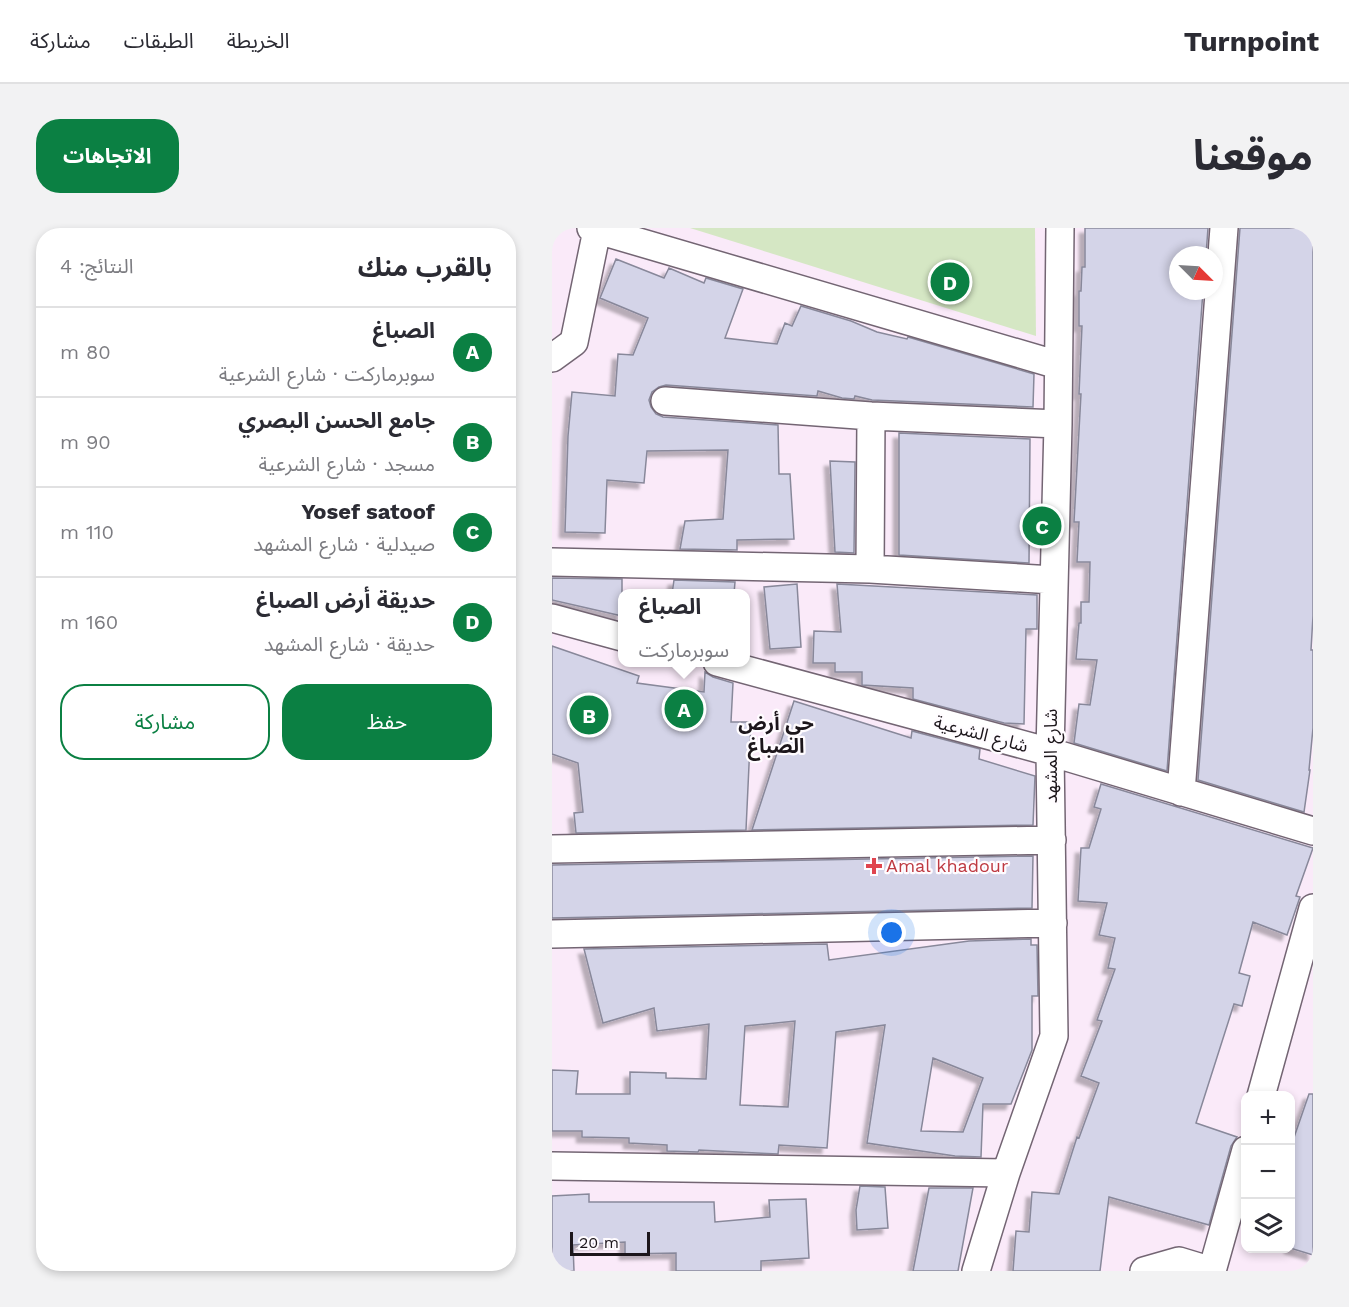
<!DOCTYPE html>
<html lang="ar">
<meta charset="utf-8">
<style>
:root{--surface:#fff;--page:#f2f2f3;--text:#2b2b33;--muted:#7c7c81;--line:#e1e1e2;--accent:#0b8043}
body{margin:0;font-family:"Work Sans","Noto Sans Arabic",sans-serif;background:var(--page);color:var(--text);direction:rtl}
.controls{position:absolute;right:18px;bottom:18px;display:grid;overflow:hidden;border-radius:12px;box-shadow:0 3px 9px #0003}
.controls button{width:54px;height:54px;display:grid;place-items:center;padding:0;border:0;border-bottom:2px solid var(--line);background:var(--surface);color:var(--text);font:30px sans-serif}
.compass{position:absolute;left:617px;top:18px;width:54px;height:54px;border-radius:50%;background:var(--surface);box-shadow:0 3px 9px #0003;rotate:114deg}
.scale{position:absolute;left:18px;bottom:15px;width:80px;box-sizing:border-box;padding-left:6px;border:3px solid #1c161b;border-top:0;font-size:16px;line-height:21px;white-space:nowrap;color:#1c161b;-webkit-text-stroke:4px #fffcff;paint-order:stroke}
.you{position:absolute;left:340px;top:705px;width:21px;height:21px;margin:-15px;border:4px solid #fff;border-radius:50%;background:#1a73e8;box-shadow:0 0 0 9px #1a73e833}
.badge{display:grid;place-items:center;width:39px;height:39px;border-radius:50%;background:var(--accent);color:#fff;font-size:20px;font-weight:700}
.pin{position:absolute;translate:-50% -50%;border:3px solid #fff;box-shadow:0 2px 6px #0006}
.popup{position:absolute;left:66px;top:361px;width:132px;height:78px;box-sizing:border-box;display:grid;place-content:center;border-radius:12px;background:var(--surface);filter:drop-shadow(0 2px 4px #0005);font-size:20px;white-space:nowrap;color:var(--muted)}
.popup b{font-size:22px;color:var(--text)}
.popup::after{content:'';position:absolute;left:50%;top:100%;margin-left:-12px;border:12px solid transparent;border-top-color:var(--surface)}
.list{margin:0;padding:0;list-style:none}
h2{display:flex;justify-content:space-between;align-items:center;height:78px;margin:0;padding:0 24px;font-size:26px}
h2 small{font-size:20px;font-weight:400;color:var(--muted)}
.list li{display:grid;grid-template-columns:39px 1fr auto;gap:18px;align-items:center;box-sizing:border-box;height:90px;padding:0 24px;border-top:2px solid var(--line)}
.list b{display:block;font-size:22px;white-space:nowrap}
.list p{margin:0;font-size:20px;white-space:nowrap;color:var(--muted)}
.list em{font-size:20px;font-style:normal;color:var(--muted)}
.actions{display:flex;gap:12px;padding:18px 24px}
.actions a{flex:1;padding:14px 0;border:2px solid var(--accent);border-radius:24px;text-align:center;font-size:21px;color:var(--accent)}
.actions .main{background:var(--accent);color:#fff}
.icon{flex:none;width:33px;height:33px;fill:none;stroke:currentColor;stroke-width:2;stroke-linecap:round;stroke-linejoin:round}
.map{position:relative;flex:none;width:761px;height:1043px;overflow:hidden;direction:ltr;border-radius:24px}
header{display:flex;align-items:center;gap:36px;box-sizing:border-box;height:84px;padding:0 30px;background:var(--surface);border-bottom:2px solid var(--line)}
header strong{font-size:28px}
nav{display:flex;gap:33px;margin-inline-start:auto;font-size:21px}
.intro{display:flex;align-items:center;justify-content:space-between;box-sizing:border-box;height:144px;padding:0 36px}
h1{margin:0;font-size:42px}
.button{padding:15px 27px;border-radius:24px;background:var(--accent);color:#fff;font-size:21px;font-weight:700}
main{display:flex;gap:36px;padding:0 36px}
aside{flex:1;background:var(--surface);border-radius:24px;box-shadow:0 3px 9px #0003}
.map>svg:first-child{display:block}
</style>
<header>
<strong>Turnpoint</strong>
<nav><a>الخريطة</a><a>الطبقات</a><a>مشاركة</a></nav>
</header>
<div class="intro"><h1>موقعنا</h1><a class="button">الاتجاهات</a></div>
<main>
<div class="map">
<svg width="761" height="1043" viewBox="0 0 761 1043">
<defs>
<filter id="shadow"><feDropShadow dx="-5.5" dy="5.5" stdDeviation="1.5" flood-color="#0004"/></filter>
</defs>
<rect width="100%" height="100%" fill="#faeaf9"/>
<path fill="#d5e7c4" d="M138 0H483L484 108Z"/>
<path fill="#d4d4e8" stroke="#88889a" stroke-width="1.5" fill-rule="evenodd" filter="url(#shadow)" d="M533 0H656L654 27H626V63H651L615 543 522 515 527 476 538 477 545 432 524 431 527 395H529V374H537L538 334H525L527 294H522L529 166H527L530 98H527V63H529L530 39H533Z
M688 0H761V388L759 422H761V500L757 542H758L752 584 646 552Z
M64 31 112 50 117 40 152 55 154 50 191 61 173 110 225 116 233 95 240 98 249 78 299 93 325 104 355 111 356 109 482 146 481 179 320 172 303 168 302 171 290 170 266 163 265 168 114 157 107 159 100 164 97 172 99 179 104 186 111 189 226 197 227 246H238L242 311 185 312V322L128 321 133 293 171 291 176 222 95 223 92 255 55 252 53 305 13 304 16 208 20 164 63 168 66 126 81 127 96 90 48 70Z
M347 205 478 211 477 335 347 327Z
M278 233 303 234 302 325 283 324Z
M0 350 70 351V388L0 372Z
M122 352 183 354 182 366H120Z
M245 356 249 419 218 421 212 359Z
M285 356 485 367V401H474L472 496 452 495 361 471V460L310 457V444H283V435H261L262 403 289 404Z
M0 418 87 448 85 455 152 464 153 444 161 449 181 455 179 494H199L194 602 24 605 22 585 31 584 26 535 0 526Z
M242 473 359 510 360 503 428 521 427 531 483 548 481 597 200 602Z
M549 556 761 620 744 668 748 669 735 707 701 694 687 745 698 748 690 778 682 776 644 895 685 909 679 918 657 997 557 969 548 1043H461L464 1003 477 1004 480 964 507 966 525 909 527 910 547 855 529 848 550 793 545 792 563 741 556 740 563 710 547 707 555 675 526 673 529 620H537L549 581 542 579Z
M481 628 480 680 0 690V637Z
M479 711V717H485L486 768H480V822L459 876H431L429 929 403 928 315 915 333 797 284 804 275 920 227 917 226 926 147 922 146 924 115 923V917L77 915V910L30 909V903H0V842L26 843 24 866H78V844L114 845V850L154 851 157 796 105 803 102 780 51 795 32 721 275 716 277 732 417 713ZM243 793 236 879 188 877 193 798ZM381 830 431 850 411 904 369 903Z
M757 866H761V1027L738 1020V921Z
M308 958 333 959 336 1000 305 1002 304 982Z
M377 960H421L406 1043H361Z
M37 966V974H162L163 994 218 989 217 972 254 971 257 1030 209 1033V1043H124V1025L73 1026V1014L21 1017 22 1043H0V968Z"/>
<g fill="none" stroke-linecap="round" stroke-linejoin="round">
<defs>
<path id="minor" d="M39 0 506 137
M0 130 22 114 45 2
M113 173 319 188 506 196
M0 334 318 341 501 352
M318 341 319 188
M0 390 70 409
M165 434 498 524 761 603
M629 564 672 0
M0 621 500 612
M0 706 501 695
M709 868 761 680
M0 938 454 945
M424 1043 454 945 502 808 498 524 506 196 508 0
M592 1043 627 1033 660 1043
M660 1043 694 922"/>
</defs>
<use href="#minor" stroke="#736573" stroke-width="30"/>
<use href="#minor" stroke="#fff" stroke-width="27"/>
</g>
<path fill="#e0444e" stroke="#fffcff" stroke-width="2" d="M319 629h6v6h6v6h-6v6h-6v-6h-6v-6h6z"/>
<g text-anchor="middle" stroke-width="4.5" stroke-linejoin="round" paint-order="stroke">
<g font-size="18" fill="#1c161b" stroke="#fffcff">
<text transform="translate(429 506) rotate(15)" y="6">شارع الشرعية</text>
<text transform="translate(499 528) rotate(-90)" y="6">شارع المشهد</text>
</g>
<g font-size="18" fill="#be3a42" stroke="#fffcff" text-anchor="start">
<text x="334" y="644">Amal khadour</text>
</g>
<g font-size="20" font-weight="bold" fill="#1c161b" stroke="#fffcff">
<text x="224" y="502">حي أرض<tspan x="224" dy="23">الصباغ</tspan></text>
</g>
</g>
</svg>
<div class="controls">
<button>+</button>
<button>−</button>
<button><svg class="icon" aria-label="layers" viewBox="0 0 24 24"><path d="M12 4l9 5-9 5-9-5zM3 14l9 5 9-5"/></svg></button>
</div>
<svg class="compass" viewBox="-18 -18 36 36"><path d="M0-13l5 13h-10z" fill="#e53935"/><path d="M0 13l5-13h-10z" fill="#7c7c81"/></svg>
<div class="scale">20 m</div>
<div class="you"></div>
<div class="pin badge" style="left:132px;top:481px">A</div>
<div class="popup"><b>الصباغ</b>سوبرماركت</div>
<div class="pin badge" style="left:37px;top:487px">B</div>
<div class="pin badge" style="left:490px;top:298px">C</div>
<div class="pin badge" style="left:398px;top:54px">D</div>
</div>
<aside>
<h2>بالقرب منك<small>النتائج: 4</small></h2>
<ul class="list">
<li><span class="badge">A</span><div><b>الصباغ</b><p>سوبرماركت · شارع الشرعية</p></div><em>80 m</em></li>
<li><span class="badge">B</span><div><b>جامع الحسن البصري</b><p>مسجد · شارع الشرعية</p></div><em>90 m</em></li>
<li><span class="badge">C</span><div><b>Yosef satoof</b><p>صيدلية · شارع المشهد</p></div><em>110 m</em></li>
<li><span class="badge">D</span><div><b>حديقة أرض الصباغ</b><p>حديقة · شارع المشهد</p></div><em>160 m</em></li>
</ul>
<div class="actions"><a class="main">حفظ</a><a>مشاركة</a></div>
</aside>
</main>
